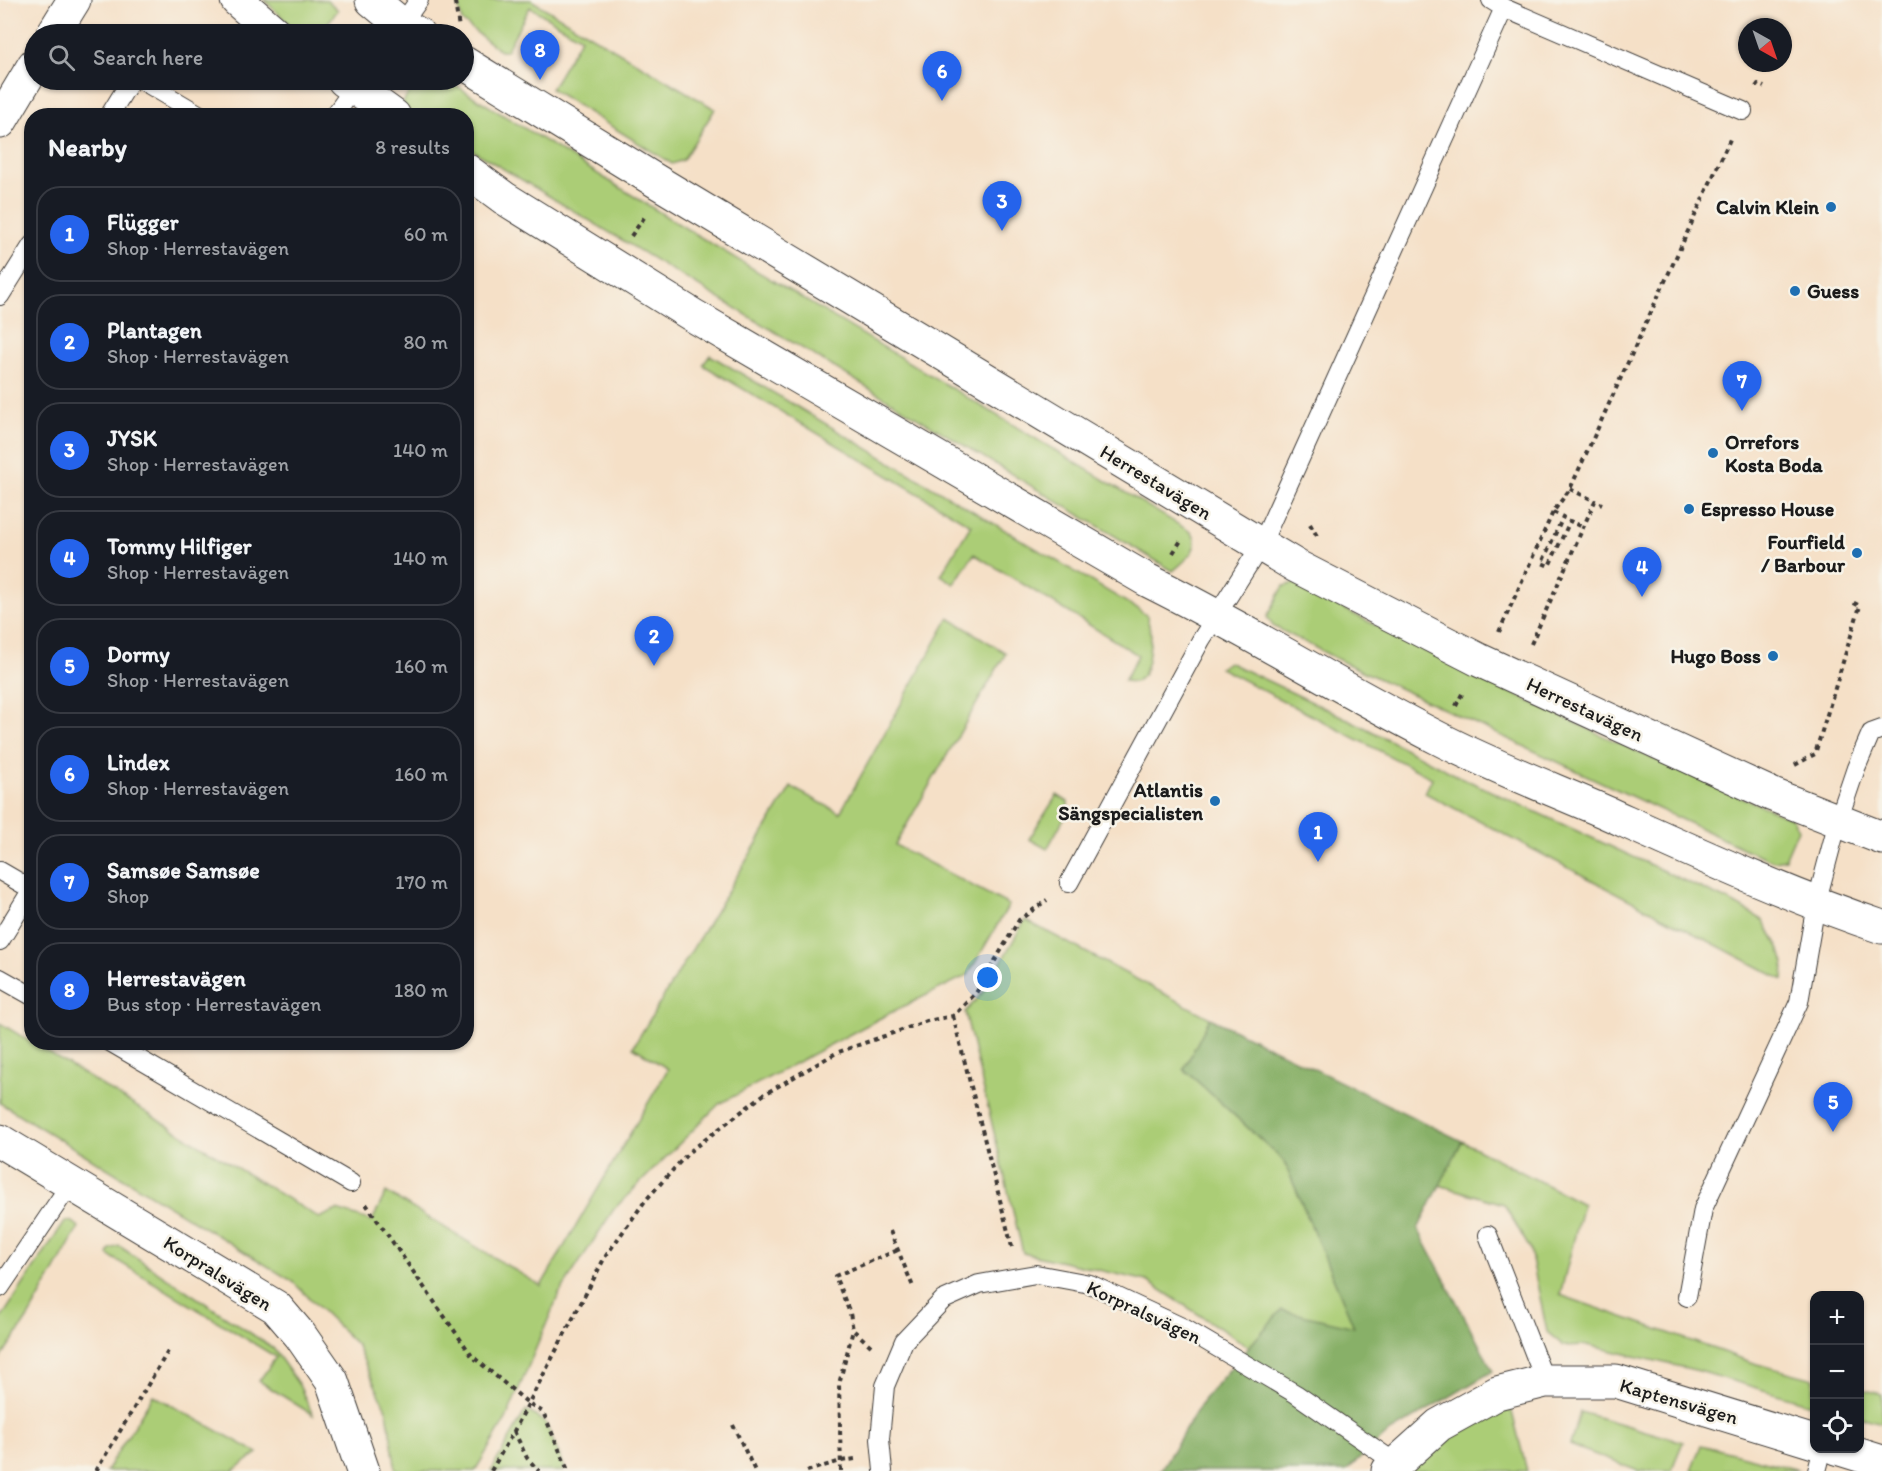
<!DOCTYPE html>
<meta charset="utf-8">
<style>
:root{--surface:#171b24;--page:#242831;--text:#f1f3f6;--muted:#9ea1a6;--line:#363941;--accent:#2563eb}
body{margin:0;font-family:Itim,sans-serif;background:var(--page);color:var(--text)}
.controls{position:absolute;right:18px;bottom:18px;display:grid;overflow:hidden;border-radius:12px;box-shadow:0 2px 4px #0004}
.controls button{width:54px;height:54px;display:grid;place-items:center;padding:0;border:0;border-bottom:2px solid var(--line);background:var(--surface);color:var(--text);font:30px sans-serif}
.compass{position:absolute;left:1738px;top:18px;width:54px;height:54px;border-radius:50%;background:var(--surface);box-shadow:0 2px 4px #0004;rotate:140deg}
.you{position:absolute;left:988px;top:978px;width:21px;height:21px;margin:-15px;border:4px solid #fff;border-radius:50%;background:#1a73e8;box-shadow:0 0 0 9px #1a73e833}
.badge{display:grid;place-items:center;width:39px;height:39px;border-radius:50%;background:var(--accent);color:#fff;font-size:20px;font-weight:700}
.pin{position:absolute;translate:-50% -50px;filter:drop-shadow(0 2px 3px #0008)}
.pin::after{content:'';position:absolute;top:32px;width:21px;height:18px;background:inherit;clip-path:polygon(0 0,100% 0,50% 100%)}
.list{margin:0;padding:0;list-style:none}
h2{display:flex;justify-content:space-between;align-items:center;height:78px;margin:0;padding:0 24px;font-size:26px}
h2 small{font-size:20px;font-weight:400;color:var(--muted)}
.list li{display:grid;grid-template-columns:39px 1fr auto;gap:18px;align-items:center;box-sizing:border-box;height:96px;margin:0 12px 12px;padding:0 12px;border:2px solid var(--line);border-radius:24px}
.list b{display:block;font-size:22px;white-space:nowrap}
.list p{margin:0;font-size:20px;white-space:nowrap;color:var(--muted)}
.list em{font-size:20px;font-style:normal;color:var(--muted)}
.icon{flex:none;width:33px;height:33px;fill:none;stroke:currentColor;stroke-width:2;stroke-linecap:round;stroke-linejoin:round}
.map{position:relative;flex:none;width:1882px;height:1471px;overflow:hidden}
.search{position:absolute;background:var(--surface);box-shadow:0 2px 4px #0004;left:24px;top:24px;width:450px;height:66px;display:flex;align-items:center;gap:15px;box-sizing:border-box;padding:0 21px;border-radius:33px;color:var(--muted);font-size:22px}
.panel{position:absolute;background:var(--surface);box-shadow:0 2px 4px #0004;left:24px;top:108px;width:450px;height:942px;border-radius:24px}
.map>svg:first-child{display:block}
</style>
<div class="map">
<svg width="1882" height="1471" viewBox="0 0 1882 1471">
<rect width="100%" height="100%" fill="#f7f3e8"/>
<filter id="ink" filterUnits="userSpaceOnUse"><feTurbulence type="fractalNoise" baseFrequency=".0167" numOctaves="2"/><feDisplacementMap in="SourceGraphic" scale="12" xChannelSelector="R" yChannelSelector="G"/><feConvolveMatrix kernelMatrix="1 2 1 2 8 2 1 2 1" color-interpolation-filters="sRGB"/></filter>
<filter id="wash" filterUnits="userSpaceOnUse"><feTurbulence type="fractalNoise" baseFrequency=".008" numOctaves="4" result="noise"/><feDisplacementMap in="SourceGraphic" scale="24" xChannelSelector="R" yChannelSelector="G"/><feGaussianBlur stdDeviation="1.35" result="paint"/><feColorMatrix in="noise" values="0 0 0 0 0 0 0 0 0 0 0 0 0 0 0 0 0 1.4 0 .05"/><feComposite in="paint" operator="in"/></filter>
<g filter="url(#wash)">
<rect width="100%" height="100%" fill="#f5e0c7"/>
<path fill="#abcd76" stroke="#647449" stroke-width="1.5" d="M264 0H327L338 10 319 34H300Z
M457 0H531L715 109 683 160 672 164 551 89 581 38 530 7 506 51H500L462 21Z
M416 80H447L672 220 1191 532C1203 547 1184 562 1173 571L467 147 466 116 414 115 407 111 403 103Z
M710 355 1138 609 1147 616 1151 635 1148 661 1143 676 1135 682 1124 681 1138 655 974 554 954 584 941 575 971 525 703 365Z
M1295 583C1457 670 1623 748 1793 819L1798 829 1785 859 1774 861 1749 851 1343 662 1273 626 1267 617 1284 586Z
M949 618 1006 653 895 845 1009 905 968 975 888 1014 719 1104 614 1209 559 1294 506 1419 475 1471H396L387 1411 356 1344 292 1281 0 1103V1023L319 1218 337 1210 372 1221 386 1192 541 1286 668 1069 633 1047 791 787 840 813Z
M1228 662 1358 724 1458 776 1733 903 1763 920 1779 947 1784 964 1783 980 1425 793 1432 778 1220 668Z
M1057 795 1068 802V811L1047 849 1029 839Z
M1025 920 1210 1018 1184 1069 1284 1161 1355 1328 1281 1311 1249 1347 1147 1281 1023 1253 965 1012 985 990Z
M1462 1141 1583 1204 1560 1295 1757 1364 1814 1379V1405L1699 1371 1587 1345 1564 1346 1547 1332 1530 1249 1504 1204 1439 1185Z
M65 1221 73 1222 79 1227 29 1316 0 1360V1320Z
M119 1246 273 1348 299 1385 313 1415 259 1381 276 1357 108 1255 110 1249Z
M1860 1389 1882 1394V1423L1860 1417Z
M153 1395 258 1453 233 1471H106Z
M1511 1408 1527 1471H1395L1459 1423Z
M526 1410 545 1422 565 1468 564 1471H491Z
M1580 1412 1683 1442 1671 1471H1638L1570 1445Z
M1701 1445 1799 1470 1691 1471Z"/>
<path fill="#88b067" stroke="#526642" stroke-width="1.5" d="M1210 1018 1462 1141 1418 1229 1493 1371 1387 1434 1346 1471H1160L1204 1399 1281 1310 1354 1327 1284 1161 1184 1069Z"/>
</g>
<g filter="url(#ink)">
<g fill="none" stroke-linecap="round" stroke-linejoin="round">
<defs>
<path id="service" d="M1491 0 1504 8 1743 111
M397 31 419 0
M141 80 202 116
M109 116 131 80
M334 116 359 81
M0 296 32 245
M0 871 31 889
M1069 883 1201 640 1261 545 1504 8
M0 941 32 889
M0 978 32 996
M110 1042 351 1183
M1488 1235 1545 1381
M0 1288 71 1183
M1687 1297 1703 1209 1799 1002 1816 904 1838 821 1856 768 1871 733 1882 729
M883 1471 880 1439 885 1386 904 1341 943 1300 979 1284 1036 1274 1090 1284 1184 1328 1296 1394 1397 1464
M1817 1471 1823 1448"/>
<path id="minor" d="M237 0 276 34
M372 0 402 25 418 34
M53 34 74 0
M464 63 656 181 1296 566 1479 660 1773 795 1882 838
M344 80 394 116
M0 122 34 65
M466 170 504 198 694 316 1147 580C1246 629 1340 688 1438 738 1492 766 1550 788 1605 812 1696 853 1787 895 1882 927
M0 1141 276 1307 300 1335 332 1381 363 1471
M1837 1448 1882 1462
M1388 1471 1439 1425 1497 1393 1545 1381H1616L1814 1442"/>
</defs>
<use href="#service" stroke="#3d3936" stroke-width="20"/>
<use href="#minor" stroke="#3d3936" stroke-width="35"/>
<path stroke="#3d3936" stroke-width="4" stroke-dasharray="4.5 4.5" stroke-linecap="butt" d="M455 2 459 28
M1756 87 1758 84 1764 87
M631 236 646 215
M1570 489 1595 501
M1553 512 1563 517 1542 563 1549 566 1570 521 1583 527
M1310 524 1317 536
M1173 553 1182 539
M1499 632 1553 512 1570 489 1731 137
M1531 644 1595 501 1602 504
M1456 706 1463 692
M1795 765 1815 754 1860 606 1850 601
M953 1016 1013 1251
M366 1204 472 1356 528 1403 543 1412 567 1468 566 1471
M890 1231 914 1289
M871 1346 853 1330 850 1313 835 1276 898 1250
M733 1425 755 1471
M514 1431 527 1458 539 1471
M96 1471 170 1348
M491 1471 514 1431 605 1257 645 1201 689 1152 763 1095 836 1053 927 1021 953 1016 976 993 1019 920 1047 900
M807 1471 841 1461 855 1459
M841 1471 839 1384 853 1330"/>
<use href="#service" stroke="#fff" stroke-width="18"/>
<use href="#minor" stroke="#fff" stroke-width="33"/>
</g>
</g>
<g fill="#1f6fb2" stroke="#f7f3e8" stroke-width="2">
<circle cx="1831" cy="207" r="6"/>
<circle cx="1795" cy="291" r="6"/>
<circle cx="1713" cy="453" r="6"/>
<circle cx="1689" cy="509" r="6"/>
<circle cx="1857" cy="553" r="6"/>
<circle cx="1773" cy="656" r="6"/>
<circle cx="1215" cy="801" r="6"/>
</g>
<g text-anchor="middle" stroke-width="5" stroke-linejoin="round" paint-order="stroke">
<g font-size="20" font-weight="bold" fill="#1c1c1c" stroke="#f7f3e8" text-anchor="end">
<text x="1819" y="214">Calvin Klein</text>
<text x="1807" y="298" text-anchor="start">Guess</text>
<text x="1725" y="449" text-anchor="start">Orrefors<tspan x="1725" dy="23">Kosta Boda</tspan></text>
<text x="1701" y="516" text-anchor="start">Espresso House</text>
<text x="1845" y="549">Fourfield<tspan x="1845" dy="23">/ Barbour</tspan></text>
<text x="1761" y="663">Hugo Boss</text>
<text x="1203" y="797">Atlantis<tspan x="1203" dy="23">Sängspecialisten</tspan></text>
</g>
<g font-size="20" fill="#1c1c1c" stroke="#f7f3e8">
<text transform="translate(1156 482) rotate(31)" y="7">Herrestavägen</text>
<text transform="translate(1585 709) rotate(25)" y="7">Herrestavägen</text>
<text transform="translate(218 1273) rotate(32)" y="7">Korpralsvägen</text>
<text transform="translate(1144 1312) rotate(25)" y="7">Korpralsvägen</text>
<text transform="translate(1679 1401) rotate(16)" y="7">Kaptensvägen</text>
</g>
</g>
</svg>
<div class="controls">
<button>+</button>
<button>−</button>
<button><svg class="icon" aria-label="locate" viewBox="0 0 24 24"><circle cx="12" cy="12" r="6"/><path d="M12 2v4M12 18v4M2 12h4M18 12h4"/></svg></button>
</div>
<svg class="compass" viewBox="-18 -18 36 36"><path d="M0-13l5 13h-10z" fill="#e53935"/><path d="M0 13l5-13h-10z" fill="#9ea1a6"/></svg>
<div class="you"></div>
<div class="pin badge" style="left:1318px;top:862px">1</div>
<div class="pin badge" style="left:654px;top:666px">2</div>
<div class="pin badge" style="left:1002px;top:231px">3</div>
<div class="pin badge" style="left:1642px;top:597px">4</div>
<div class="pin badge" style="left:1833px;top:1132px">5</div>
<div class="pin badge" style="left:942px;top:101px">6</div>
<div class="pin badge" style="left:1742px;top:411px">7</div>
<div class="pin badge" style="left:540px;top:80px">8</div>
<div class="search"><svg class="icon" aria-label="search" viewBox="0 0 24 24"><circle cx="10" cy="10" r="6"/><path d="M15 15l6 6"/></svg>Search here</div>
<section class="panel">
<h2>Nearby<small>8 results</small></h2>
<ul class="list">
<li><span class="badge">1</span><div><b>Flügger</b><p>Shop · Herrestavägen</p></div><em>60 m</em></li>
<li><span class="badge">2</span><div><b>Plantagen</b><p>Shop · Herrestavägen</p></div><em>80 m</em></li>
<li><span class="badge">3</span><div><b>JYSK</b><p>Shop · Herrestavägen</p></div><em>140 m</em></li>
<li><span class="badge">4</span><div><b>Tommy Hilfiger</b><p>Shop · Herrestavägen</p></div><em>140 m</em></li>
<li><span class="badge">5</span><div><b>Dormy</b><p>Shop · Herrestavägen</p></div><em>160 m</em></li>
<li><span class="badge">6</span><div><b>Lindex</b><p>Shop · Herrestavägen</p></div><em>160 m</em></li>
<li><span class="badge">7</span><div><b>Samsøe Samsøe</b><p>Shop</p></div><em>170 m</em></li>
<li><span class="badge">8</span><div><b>Herrestavägen</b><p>Bus stop · Herrestavägen</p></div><em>180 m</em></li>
</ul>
</section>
</div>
